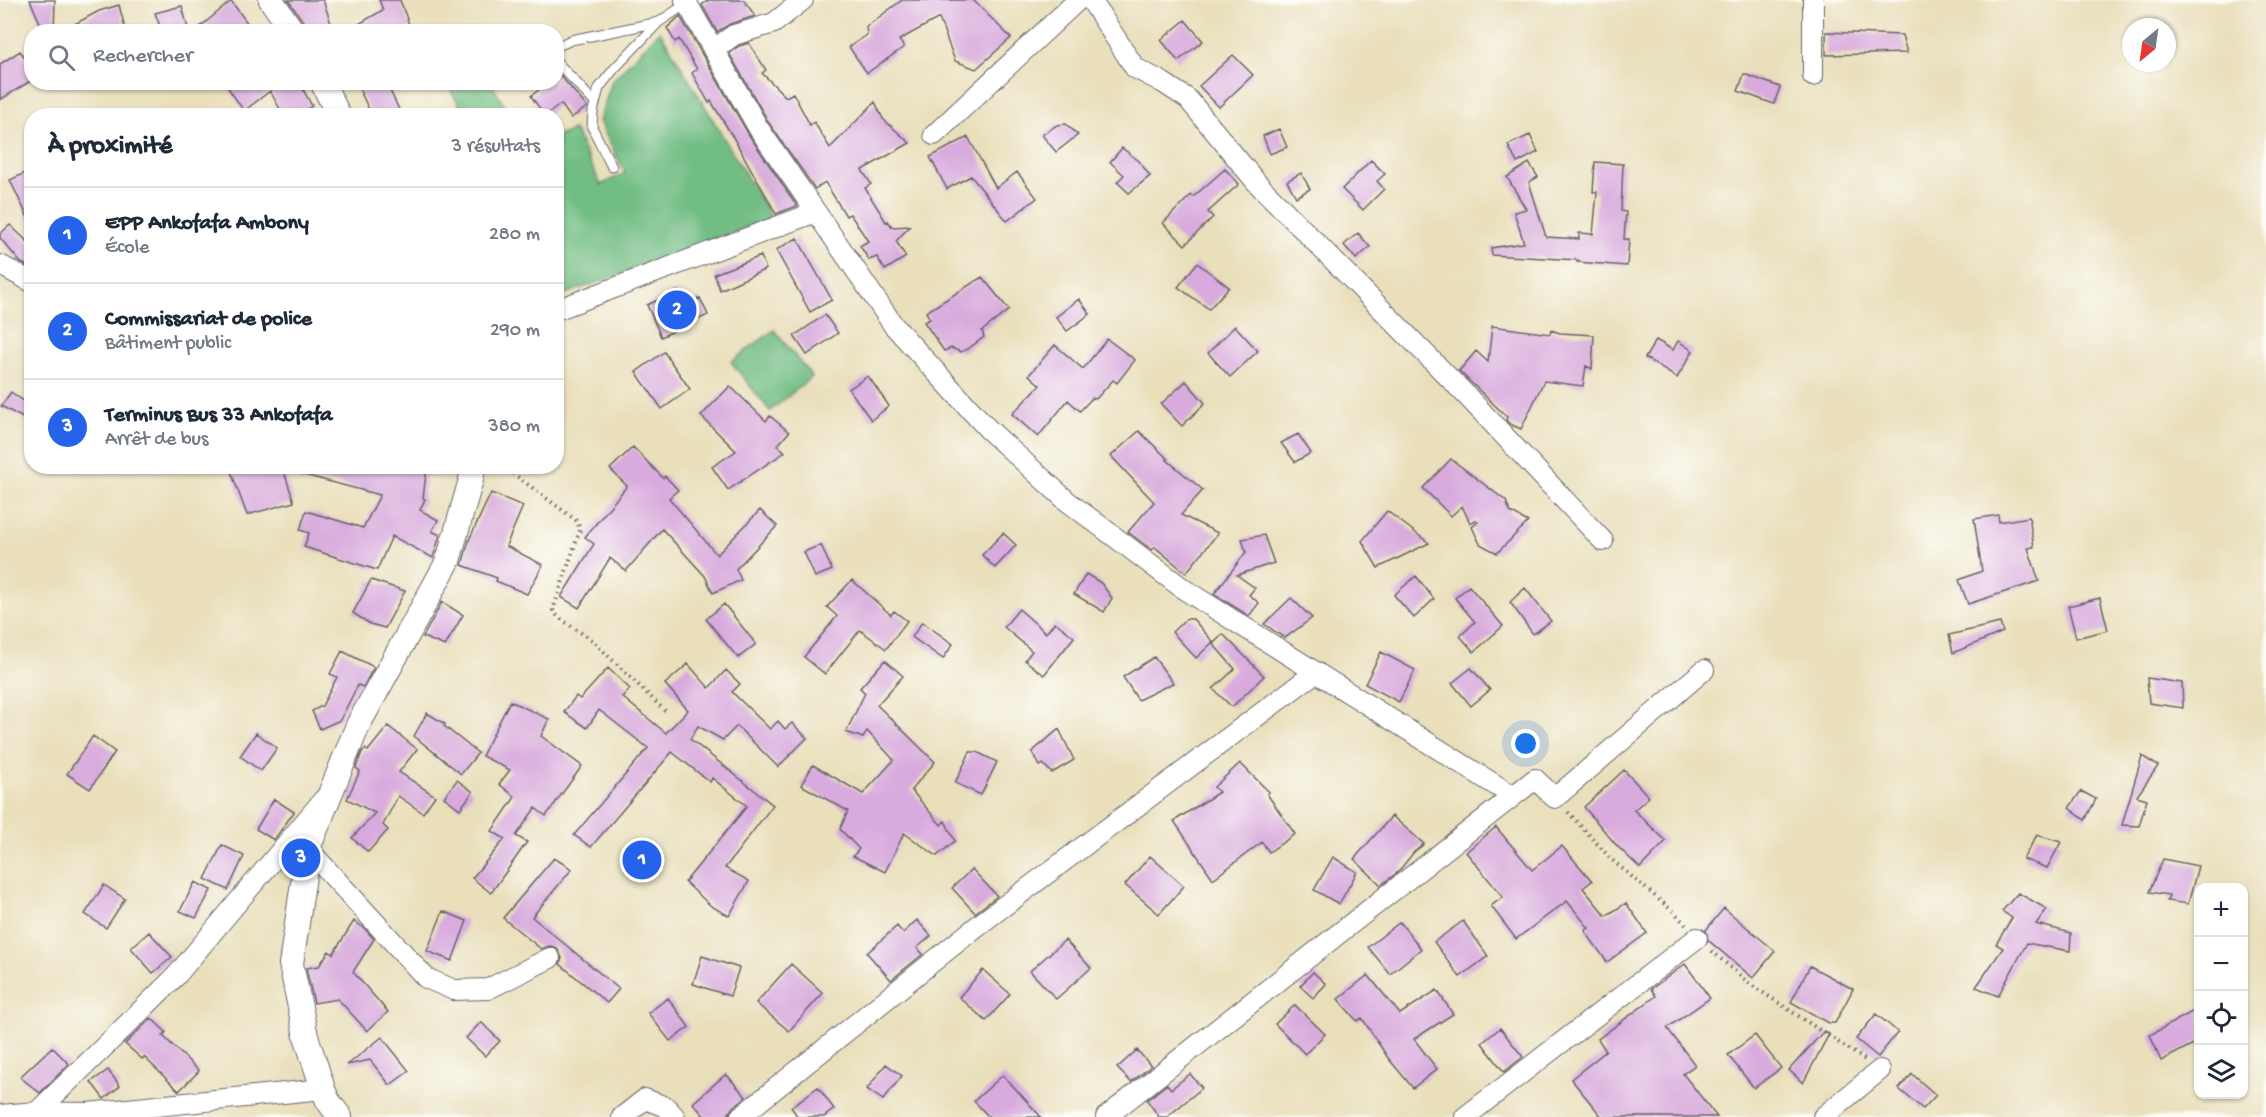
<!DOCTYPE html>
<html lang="fr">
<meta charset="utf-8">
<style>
:root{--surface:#fff;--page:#f6f6f7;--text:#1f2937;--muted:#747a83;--line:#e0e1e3;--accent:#2563eb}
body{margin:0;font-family:"Gochi Hand",sans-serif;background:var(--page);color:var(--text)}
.controls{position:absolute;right:18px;bottom:18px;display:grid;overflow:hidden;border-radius:12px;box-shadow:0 2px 4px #0004}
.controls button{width:54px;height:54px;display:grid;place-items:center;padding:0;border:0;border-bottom:2px solid var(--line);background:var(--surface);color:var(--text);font:30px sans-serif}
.compass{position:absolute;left:2122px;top:18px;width:54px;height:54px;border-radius:50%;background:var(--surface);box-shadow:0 2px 4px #0004;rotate:209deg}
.you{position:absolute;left:1526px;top:744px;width:21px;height:21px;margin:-15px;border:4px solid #fff;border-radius:50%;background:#1a73e8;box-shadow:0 0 0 9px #1a73e833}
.badge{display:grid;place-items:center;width:39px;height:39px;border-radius:50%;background:var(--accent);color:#fff;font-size:20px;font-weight:700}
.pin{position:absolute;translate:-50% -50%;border:3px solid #fff;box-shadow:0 2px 6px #0006}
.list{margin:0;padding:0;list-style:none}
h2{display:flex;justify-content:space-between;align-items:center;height:78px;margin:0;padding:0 24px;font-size:26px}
h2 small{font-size:20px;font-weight:400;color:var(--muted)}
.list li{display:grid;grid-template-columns:39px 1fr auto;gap:18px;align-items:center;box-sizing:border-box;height:96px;padding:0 24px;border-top:2px solid var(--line)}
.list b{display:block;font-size:22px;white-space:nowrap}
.list p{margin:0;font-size:20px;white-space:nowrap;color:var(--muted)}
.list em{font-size:20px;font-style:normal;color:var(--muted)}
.icon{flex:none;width:33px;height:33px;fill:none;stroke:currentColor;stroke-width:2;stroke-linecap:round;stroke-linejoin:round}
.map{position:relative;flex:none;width:2266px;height:1117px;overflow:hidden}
.search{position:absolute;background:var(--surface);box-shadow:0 2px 4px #0004;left:24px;top:24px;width:540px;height:66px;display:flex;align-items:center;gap:15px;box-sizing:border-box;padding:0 21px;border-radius:24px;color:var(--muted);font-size:22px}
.panel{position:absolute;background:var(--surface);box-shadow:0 2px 4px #0004;left:24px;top:108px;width:540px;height:366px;border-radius:24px}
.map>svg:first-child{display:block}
</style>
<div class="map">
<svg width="2266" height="1117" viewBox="0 0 2266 1117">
<rect width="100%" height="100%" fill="#fdfcf7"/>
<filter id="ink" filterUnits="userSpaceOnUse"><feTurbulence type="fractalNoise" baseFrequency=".0167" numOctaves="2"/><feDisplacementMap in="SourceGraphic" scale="12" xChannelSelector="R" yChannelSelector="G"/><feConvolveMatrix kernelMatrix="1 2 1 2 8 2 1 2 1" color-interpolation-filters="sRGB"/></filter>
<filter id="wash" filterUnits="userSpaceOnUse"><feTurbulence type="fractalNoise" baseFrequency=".008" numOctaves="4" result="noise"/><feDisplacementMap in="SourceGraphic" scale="24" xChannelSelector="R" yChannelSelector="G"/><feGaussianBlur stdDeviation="1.35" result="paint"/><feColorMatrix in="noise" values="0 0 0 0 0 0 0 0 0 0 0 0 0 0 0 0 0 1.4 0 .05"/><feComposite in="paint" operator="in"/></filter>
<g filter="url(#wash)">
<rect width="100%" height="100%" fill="#e9dfbb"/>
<path fill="#72bd84" stroke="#4a7060" stroke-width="1.5" d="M660 31 772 219 557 297V136L574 130 601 185 625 173 599 121 612 81Z
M467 83H491L510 115H466L451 91Z
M774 330 812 377 770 411 731 362Z"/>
<g id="blocks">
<path fill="#d8aadd" d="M30 0H55L54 32H44Z
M288 0H323L334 32H307L305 24Z
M379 0H400L410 27 398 32H345L383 10Z
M709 0H744L755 16 730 24 717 32 702 5Z
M902 0H973L1011 38 976 69 955 61 939 18 899 40 904 47 867 73 849 47 867 35 866 27Z
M231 1 254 32H194Z
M119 5 125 28 116 32H60L99 11Z
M182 6 189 32H162L155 13Z
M680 16 749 135 797 206 776 214 733 137 711 101 709 103 692 73 697 69 679 39 675 42 667 28Z
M1185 20 1203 41 1178 61 1161 40Z
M1826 32 1902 35 1907 53 1826 55Z
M749 43 766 70 762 73 786 97 793 93 810 125 814 122 830 148 875 102 883 119 910 143 862 170 871 184 865 188 886 222 888 221 892 227 910 226 896 241 906 257 885 270 877 257 869 260 860 246 868 241 850 214 846 216 825 182 815 189 769 123 729 53 739 46Z
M20 51 32 69V80L0 100V64Z
M1233 55 1253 75 1219 107 1199 86Z
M1744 74 1780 87 1774 104 1738 91Z
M560 75 587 107 571 118 561 104 545 116 531 96 549 82H556V77Z
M224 82H299L312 106 307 109 310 116H284L270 91 244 111Z
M356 82H386L402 116H372Z
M1066 124 1078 135 1056 152 1042 135 1057 125Z
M1279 129 1287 147 1270 154 1263 136Z
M1530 135 1538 152 1517 163 1508 145Z
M968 137 996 188 1017 172 1037 198 1007 221 971 176 947 189 930 157Z
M1122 148 1139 161 1150 176 1129 193 1117 182 1124 175 1110 162Z
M1371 160 1385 174 1377 181 1384 189 1363 210 1342 189Z
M1595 162 1623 164 1621 211 1626 212 1624 239H1629L1627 266 1577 262 1578 260 1492 255 1491 248 1524 243 1514 212 1526 209 1507 177 1529 163 1538 177 1529 182 1546 237 1579 239V233L1593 234 1597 192H1593Z
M1225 169 1239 184 1208 212 1213 217 1185 245 1163 223 1191 195 1193 197Z
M32 170V226L10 180Z
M1301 173 1310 189 1296 197 1287 181Z
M10 225 32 246V268L21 263 0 238V234Z
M1358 233 1370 247 1356 259 1344 245Z
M797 238 832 300 810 312 776 250Z
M761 256 766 269 720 290 714 274Z
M1197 263 1229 287 1209 309 1178 287Z
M982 277 1009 310 982 331 984 337 969 348 961 352 951 348 944 351 924 322 930 319 926 312Z
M678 291 685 305 700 298 708 315 661 337 647 305Z
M1079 299 1090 314 1067 331 1056 317Z
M825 315 838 333 807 355 794 336Z
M1235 326 1258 351 1230 377 1208 353Z
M1492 326 1550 334 1551 330 1560 333 1594 335 1592 369 1586 366 1583 386 1544 381 1521 429 1510 424 1506 420 1507 417 1459 371 1476 351 1488 362Z
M1107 339 1135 360 1117 383 1113 380 1096 399 1092 398 1080 411 1068 400 1038 437 1012 414 1040 385 1029 375 1055 345 1083 369Z
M1656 340 1673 350 1678 341 1693 351 1677 378 1645 358Z
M664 352 690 389 662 409 636 372Z
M868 376 889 406 871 420 849 389Z
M1186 381 1205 403 1182 426 1161 404Z
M730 386 766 421 770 416 789 432 778 445 785 452 728 490 712 467 736 451 701 416Z
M11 392 32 407V423L1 406Z
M1139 431 1168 459 1167 460 1203 490 1181 515 1218 533 1186 573 1155 547 1152 550 1128 532 1154 502 1111 456Z
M1298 434 1311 453 1295 462 1281 443Z
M633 447 663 478 665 476 678 490 669 498 717 555 760 510 777 526 736 569 741 580 713 593 705 576 662 529 626 571 610 558 579 608 561 597 594 544 585 537 627 486 610 469Z
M1451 459 1506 501 1510 512 1528 522 1497 553 1480 544 1472 527 1478 522 1476 520 1470 523 1462 506 1451 516 1423 488Z
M229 466H282L294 502 247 515Z
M294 466H427L423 498 425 499 420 510 438 520 432 531 440 535 433 558 392 536 377 570 304 547 309 533 300 530 306 511 363 528 380 495 293 472Z
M491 493 523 506 506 546 543 565 527 594 496 581 497 578 462 565 469 540Z
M1387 511 1429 543 1378 568 1362 541Z
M1998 515 1999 522 2029 517 2034 547 2028 548 2039 581 1968 604 1959 580 1982 571 1974 519Z
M1003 533 1016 545 995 568 982 555Z
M1264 535 1274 563 1237 575 1255 588 1249 595 1259 603 1249 616 1214 594 1246 552 1242 539Z
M821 545 832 570 815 577 804 552Z
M1086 574 1101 583 1112 598 1104 612 1074 594Z
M1416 576 1434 599 1414 618 1394 595Z
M371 580 405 591 385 628 370 624 353 613Z
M852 580 891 615 894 611 907 621 886 649 860 630 825 674 804 657 837 616 827 607Z
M1469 586 1503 626 1474 652 1460 636 1475 622 1455 598Z
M1525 588 1551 621 1533 634 1510 602Z
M1291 598 1312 618 1285 638 1264 624Z
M2100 598 2108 630 2076 638 2068 606Z
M442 602 463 615 445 646 423 637Z
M724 604 756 644 738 658 706 619Z
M1019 609 1046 633 1055 622 1074 637 1044 675 1025 660 1032 651 1004 627Z
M1186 619H1193L1213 642 1196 658 1172 632Z
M922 622 953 644 943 659 912 637Z
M2000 623 2003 632 1953 653 1949 635Z
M1223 634 1264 676 1232 707 1213 689 1235 669 1213 644Z
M342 651 374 667 363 687 358 685 340 720 320 729 312 711 322 706 337 677 330 674Z
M1381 652 1415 670 1399 702 1365 684Z
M1154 657 1173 683 1138 700 1123 677Z
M885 660 903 676 877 705 935 762 911 790 941 825 945 821 955 841 937 856 904 833 885 872 853 856 859 849 840 829 848 811 801 785 813 765 863 794 894 760 867 731 863 738 846 732 865 693 860 688Z
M688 664 709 688 726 670 740 684 732 692 770 729 778 721 785 729 792 723 807 738 778 767 737 726 723 740 698 726 690 739 773 805 725 868 749 881 729 916 711 906 685 882 747 806 712 778 710 782 672 752 591 847 574 835 648 748 599 710 587 728 564 712 576 696 580 699 608 668 630 689 622 697 666 733 688 710 665 684Z
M1471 668 1490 690 1471 706 1452 683Z
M2147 678 2182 683 2183 708 2149 703Z
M510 701 549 719 541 736 582 766 546 816 535 808 516 836 527 842 491 893 472 878 505 839 492 831 515 797 499 784 510 770 482 756Z
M427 713 445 724 444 726 478 753 461 774 414 736Z
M388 726 417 749 399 772 435 796 423 813 398 796 383 825 388 830 368 852 352 838 375 813 347 799 360 771 356 768 362 752 365 749 368 751Z
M1059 729 1074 760 1052 773 1043 764 1040 766 1032 752Z
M256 733 277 748 261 771 240 756Z
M93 736 115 752 90 789 67 774Z
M970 752H977L997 762 981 795 955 783Z
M2142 756 2158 766 2137 796 2147 799 2139 826 2122 825Z
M1240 763 1269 792 1267 794 1295 834 1269 852 1262 842 1213 879 1174 821 1219 792 1214 787Z
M1624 770 1649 797 1634 810 1666 841 1640 868 1617 846 1584 807Z
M457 780 473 792 460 809 444 797Z
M2081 791 2096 799 2085 820 2069 808Z
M274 799 294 812 274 840 256 829Z
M1392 816 1424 844 1414 852 1398 872 1381 885 1354 859Z
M1496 827 1532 870 1562 846 1592 881 1583 888 1606 916 1626 903 1647 933 1607 962 1585 931 1589 928 1567 901 1516 939 1491 906 1503 897 1466 852Z
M2037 835 2061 842 2047 868 2023 859Z
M222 845 244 856 228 890 205 879Z
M1150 856 1184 886 1159 914 1125 885Z
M1333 857 1357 872 1339 904 1314 890Z
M554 858 572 869 532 917 619 989 607 1003 560 964 562 958 557 948 550 946 541 949 503 918Z
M2163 859 2198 866 2188 904 2167 901 2169 895 2149 892Z
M972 869 997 896 975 913 952 888Z
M195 882 211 890 196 918 180 911Z
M104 885 125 899 106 928 85 914Z
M2018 893 2047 909 2036 924 2071 933 2070 951 2027 943 1998 996 1976 987 2003 948 1996 944 2012 918 2002 911Z
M1724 908 1775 951 1753 978 1708 940 1706 930Z
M443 911 467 921 452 961 427 951Z
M917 920 931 936 917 948 923 954 891 980 867 953 897 926 903 933Z
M354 921 364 928 374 939 353 972 388 1012 367 1031 338 999 314 1003 306 968 319 966 329 951 333 954Z
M1463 921 1488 956 1460 977 1434 942Z
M1400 922 1421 949 1390 974 1368 947Z
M149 932 172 957 153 973 131 948Z
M1065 940 1091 968 1056 999 1030 971Z
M702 956 739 968 730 996 693 984Z
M791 964 823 993 789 1031 756 1003Z
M1685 964 1710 998 1667 1028 1695 1065 1683 1074 1717 1117H1602L1571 1079 1606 1051 1598 1039 1656 996 1651 989Z
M1810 966 1853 989 1835 1023H1829L1791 1002Z
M983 970 1010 994 986 1021 959 997Z
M1313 972 1326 984 1313 998 1300 986Z
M1368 975 1400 1014 1437 990 1453 1014 1414 1039 1437 1069 1413 1088 1388 1058 1362 1018 1357 1021 1338 999Z
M668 998 689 1027 670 1041 648 1013Z
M1295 1005 1325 1034 1305 1054 1275 1024Z
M2199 1008V1041L2161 1061 2150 1035Z
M1876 1014 1898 1032 1878 1057 1856 1039Z
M151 1018 166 1032 163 1036 199 1071 179 1091 144 1057 142 1059 125 1044Z
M481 1022 500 1041 485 1056 466 1038Z
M1500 1028 1523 1057 1504 1072 1482 1043Z
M1824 1031 1829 1034 1803 1083 1789 1070Z
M1755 1035 1781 1068 1754 1088 1728 1055Z
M382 1037 409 1071 390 1085 370 1060 347 1065Z
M52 1047 69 1064 40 1093 20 1077Z
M1137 1050 1151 1066 1131 1082 1117 1068Z
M886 1064 902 1076 883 1100 867 1089Z
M108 1070 120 1086 104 1099 91 1082Z
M726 1074 746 1097 732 1108 727 1117H705L693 1103Z
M1190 1074 1202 1088 1167 1117H1159L1147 1100 1167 1084 1171 1089Z
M1912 1074 1936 1095 1923 1109 1899 1089Z
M1003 1075 1041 1117H989L974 1101Z
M818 1087 834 1109 824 1117H798L791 1107Z"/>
</g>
</g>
<g filter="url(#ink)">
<use href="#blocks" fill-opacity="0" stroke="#686468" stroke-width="1.5"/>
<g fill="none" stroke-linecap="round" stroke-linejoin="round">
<defs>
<path id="service" d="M556 47 571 40 659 22
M556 61 595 103
M612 167 592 127 593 111 599 88 614 69 659 22 686 4"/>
<path id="minor" d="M685 0 759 129 894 326 988 429 1067 501 1185 590 1513 796
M1091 0 1135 68 1162 82 1188 99 1257 183 1467 396 1603 541
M1813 0V76
M713 50 734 35 774 23 803 0
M934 135 1078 0
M0 265 32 282
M556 310 816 212
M308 849 426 978 454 990 488 989 550 958
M37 1112 88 1113 323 1089
M0 1115 37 1112 101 1050 176 976 324 799
M622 1117 645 1099 666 1107 675 1117
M740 1117 976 927 1316 672
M1106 1117 1535 779 1555 798 1704 670
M1465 1117 1697 938
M1823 1117 1880 1070"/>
<path id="tertiary" d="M271 0 293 32
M322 82 339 116
M340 1117 328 1101 323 1089 306 1036 291 964 308 849 358 725 448 561 472 476 473 466"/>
</defs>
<use href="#service" stroke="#686468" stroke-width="11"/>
<use href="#minor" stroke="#686468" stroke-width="22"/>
<use href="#tertiary" stroke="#686468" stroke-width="26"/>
<path stroke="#686468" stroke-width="4" stroke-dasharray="1.5 4.5" stroke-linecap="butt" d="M503 466 577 521 580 530 553 610 558 617 593 641 665 711
M1568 812 1612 860 1675 913 1686 925
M1712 951 1747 982 1865 1060"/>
<use href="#service" stroke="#fff" stroke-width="9"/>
<use href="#minor" stroke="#fff" stroke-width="20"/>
<use href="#tertiary" stroke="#fff" stroke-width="24"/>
</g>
</g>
</svg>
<div class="controls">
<button>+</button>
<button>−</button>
<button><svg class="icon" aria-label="locate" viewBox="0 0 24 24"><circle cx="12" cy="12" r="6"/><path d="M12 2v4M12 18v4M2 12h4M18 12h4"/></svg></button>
<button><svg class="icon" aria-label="layers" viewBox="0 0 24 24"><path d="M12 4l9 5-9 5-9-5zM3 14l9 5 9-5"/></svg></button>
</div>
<svg class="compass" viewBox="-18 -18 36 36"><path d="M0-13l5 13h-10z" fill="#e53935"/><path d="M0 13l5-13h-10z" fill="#747a83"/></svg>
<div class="you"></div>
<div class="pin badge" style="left:642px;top:860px">1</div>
<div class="pin badge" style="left:677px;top:310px">2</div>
<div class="pin badge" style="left:301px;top:858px">3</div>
<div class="search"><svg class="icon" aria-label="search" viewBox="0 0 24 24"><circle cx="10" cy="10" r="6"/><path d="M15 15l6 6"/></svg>Rechercher</div>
<section class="panel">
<h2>À proximité<small>3 résultats</small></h2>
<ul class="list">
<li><span class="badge">1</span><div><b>EPP Ankofafa Ambony</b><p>École</p></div><em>280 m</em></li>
<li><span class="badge">2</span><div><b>Commissariat de police</b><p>Bâtiment public</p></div><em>290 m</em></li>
<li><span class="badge">3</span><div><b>Terminus Bus 33 Ankofafa</b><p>Arrêt de bus</p></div><em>380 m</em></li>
</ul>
</section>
</div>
